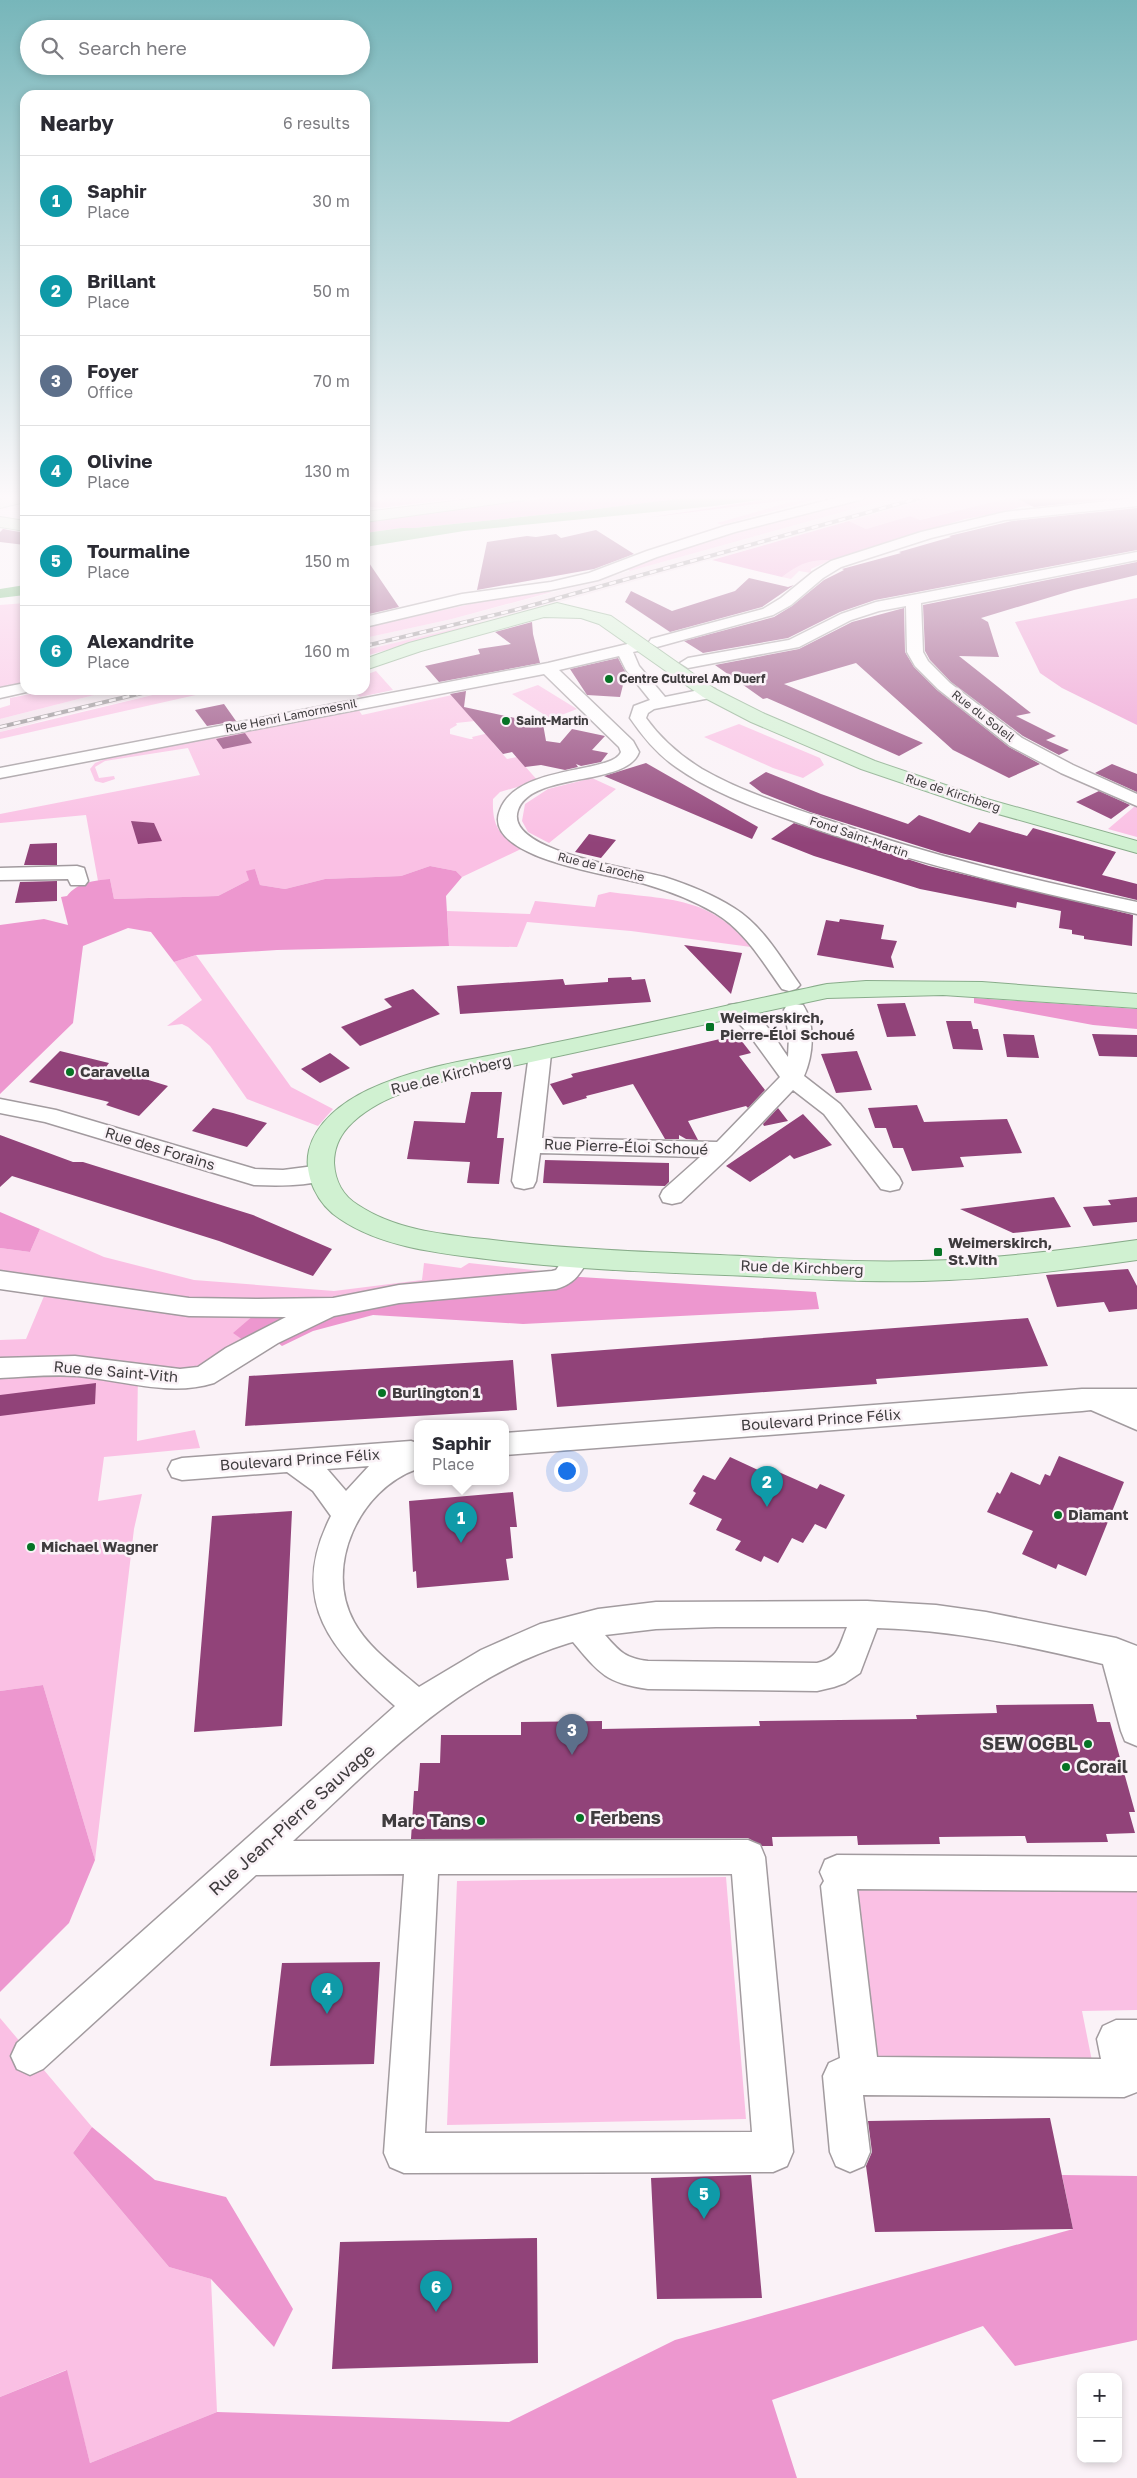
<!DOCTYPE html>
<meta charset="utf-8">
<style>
:root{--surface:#fff;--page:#f7f7f7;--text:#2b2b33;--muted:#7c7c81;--line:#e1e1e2;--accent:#db2777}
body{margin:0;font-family:"Golos Text",sans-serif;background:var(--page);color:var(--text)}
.controls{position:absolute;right:15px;bottom:15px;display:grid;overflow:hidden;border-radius:10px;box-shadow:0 2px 8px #0003}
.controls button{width:45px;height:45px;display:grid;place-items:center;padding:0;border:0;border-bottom:1px solid var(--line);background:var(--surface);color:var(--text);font:25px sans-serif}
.you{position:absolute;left:566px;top:1470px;width:18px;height:18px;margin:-12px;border:4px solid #fff;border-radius:50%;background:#1a73e8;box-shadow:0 0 0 8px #1a73e833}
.badge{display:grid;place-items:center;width:32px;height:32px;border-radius:50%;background:var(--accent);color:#fff;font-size:16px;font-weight:700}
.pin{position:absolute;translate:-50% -41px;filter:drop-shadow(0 1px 2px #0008)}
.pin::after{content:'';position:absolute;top:26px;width:18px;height:15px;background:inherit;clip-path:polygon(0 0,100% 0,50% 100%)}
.popup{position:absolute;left:414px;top:1420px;width:95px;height:65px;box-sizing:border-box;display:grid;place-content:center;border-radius:10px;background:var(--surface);filter:drop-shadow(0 1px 4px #0005);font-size:16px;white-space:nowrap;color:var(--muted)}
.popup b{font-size:19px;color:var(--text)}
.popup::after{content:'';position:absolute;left:50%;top:100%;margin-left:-10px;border:10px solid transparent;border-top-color:var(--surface)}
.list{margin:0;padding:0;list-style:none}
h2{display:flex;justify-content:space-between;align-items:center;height:65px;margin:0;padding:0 20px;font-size:21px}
h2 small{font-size:16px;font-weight:400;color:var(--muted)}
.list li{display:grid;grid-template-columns:32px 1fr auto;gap:15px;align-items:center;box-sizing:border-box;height:90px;padding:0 20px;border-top:1px solid var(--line)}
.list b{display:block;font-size:19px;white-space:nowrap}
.list p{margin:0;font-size:16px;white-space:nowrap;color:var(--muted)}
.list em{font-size:16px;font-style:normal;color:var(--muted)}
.icon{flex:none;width:28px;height:28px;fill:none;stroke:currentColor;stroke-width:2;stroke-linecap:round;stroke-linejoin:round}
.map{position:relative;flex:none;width:1137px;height:2478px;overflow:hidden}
.search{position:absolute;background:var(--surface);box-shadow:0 2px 8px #0003;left:20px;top:20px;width:350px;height:55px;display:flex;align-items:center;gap:12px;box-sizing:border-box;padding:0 18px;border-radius:28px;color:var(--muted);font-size:19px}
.panel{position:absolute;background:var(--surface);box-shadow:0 2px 8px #0003;left:20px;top:90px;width:350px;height:605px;border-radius:15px}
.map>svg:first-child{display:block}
</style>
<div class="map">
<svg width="1137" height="2478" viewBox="0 0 1137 2478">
<rect width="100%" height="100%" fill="#faf2f7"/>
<path fill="#f2e3ec" d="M900 496H939L485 623 375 648 365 638 452 619 558 591Z
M173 690 55 717 0 732V719L110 691Z"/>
<path fill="#fac0e4" d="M869 496H900L630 571 626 568C704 537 787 515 869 496Z
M939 496H1016L919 520 910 516 866 529 849 521Z
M813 500 722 525 717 523 791 502Z
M816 559 831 560 811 569V573L799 571 791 579 782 577 799 564Z
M541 591 552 592 452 619 365 638V625L386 623 479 602 487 599Z
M25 603V688L0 693V605Z
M483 622 485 623 365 656V650Z
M376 671 393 690 360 697 350 690H365V675Z
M538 685 577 709 551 719 512 694Z
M50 690H114L0 719V708L10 705V698Z
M173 690H218L0 739V732Z
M452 695 475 721 456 723 457 725 450 729V734L470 739H473L472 737 489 733 493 743 507 759 517 757 538 781 500 792 493 799C492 826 499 835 521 849L462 877 456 871 430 866 401 876 325 879 285 889 260 885 255 869 249 880 218 896 114 899 110 879 98 881 86 815 0 823V814L200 775 188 748 105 761 95 767 99 778 114 776 115 779 103 783 95 781 90 769 95 763 105 759 358 709 362 715Z
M739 724 820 758 824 765 803 778 773 768 704 737Z
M592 778 616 789 549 843 528 832 522 821 525 804 548 789Z
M1135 806 1137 807V837L1108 829Z
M610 892C669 900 710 896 751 947L631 931 527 922 517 947 449 946 447 911 530 914 535 901 595 907 598 895Z
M196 955 291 1087 333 1109 318 1126 247 1099 210 1046 188 1027 182 1024 167 1026 202 1000 174 962Z
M40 1229 104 1257 194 1280 334 1291 422 1280 424 1263 461 1268 469 1263 551 1272 391 1292 204 1376 138 1372 137 1441 195 1430 200 1448 104 1457 98 1501 142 1494 134 1529 95 1860 43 1685 0 1691V1340L26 1339 47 1289 0 1280V1248L30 1252Z
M726 1877 746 2119 447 2125 457 1881Z
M848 1877 1137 1880V2010L1082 2011 1092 2061 876 2068Z
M0 2018 92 2127 73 2153 169 2267 211 2279 217 2412 90 2463 66 2370 0 2397Z"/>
<path fill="#ed97cf" d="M381 496H476L380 508 365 506V501L383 500Z
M562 496H700L580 511 414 528H401L365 533V521Z
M790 496H832L813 500H788L645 518Z
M1016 496H1081L1090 500 1020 507 1004 512 965 519 831 560C810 559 798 564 782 577L712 560 849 521 866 529 910 516 920 520Z
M1137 598V725L1062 688 1040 673 1015 622Z
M430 866 456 871 462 877 446 896 449 946 277 950 196 955 174 962 151 932 128 928 83 946 73 1023 0 1094V925L44 919 68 925 61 897 67 896C78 882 93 881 110 879L114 899 218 896 249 880 246 871 255 869 260 885 285 889 325 879 401 876Z
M974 998 1137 1009V1029L1093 1025 974 1003Z
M0 1212 40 1229 30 1252 0 1248Z
M565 1276 816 1292 819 1309 523 1324 373 1315 313 1331 282 1346 269 1336 243 1340 233 1333 254 1315 282 1318 269 1335 333 1307Z
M43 1685 95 1860 69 1923 0 1992V1691Z
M92 2127 155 2180 226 2197 293 2309 274 2347 211 2279 169 2267 73 2153Z
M1062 2175 1137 2176V2340L1015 2366 983 2326 772 2400 797 2478H0V2397L67 2370 90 2463 217 2412 509 2422 675 2340 1073 2229Z"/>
<path fill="#6db974" d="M700 496H790L714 506 464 531 365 547V533L401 528H414L580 511Z
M25 585V595L0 598V589Z"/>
<path fill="#914379" d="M1012 496H1116L1120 498 1034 507Z
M1137 508V550L875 600 840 612 788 638 703 653 684 641 774 617 792 606 824 580 844 570 842 569 901 553 899 552 951 537 949 536 1012 521Z
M3 529 25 533V545L0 542V532Z
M596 530 634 554 594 569 477 590 487 542 527 536 536 537 556 534 561 538Z
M365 557 399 607 365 615Z
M1137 562V575L1074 590 981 618 988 622 999 657 959 656 1031 713 1016 716 1056 736 1046 740 1069 750 1059 755 1023 736 951 682 930 660 925 651 923 605Z
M749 578 788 587 794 585 762 607 670 632 625 602 631 591 672 611 735 591Z
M904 608 905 652 914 667 937 690 1009 747 1040 764 1009 778 953 750 856 663 784 684 923 743 899 756 767 698 763 699 715 665 799 649 852 622Z
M532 622 533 634 540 663 439 682 425 666 480 654 478 649 511 644 495 632Z
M618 658 626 673 620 697 587 695 570 669Z
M466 691 464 707 543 724 546 741 560 743 572 729 605 736 592 750 608 753 601 762 581 766 576 764 578 767 565 770 541 765 525 767 512 752 503 754 450 694Z
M224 704 236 721 207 726 195 710Z
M245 733 252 743 223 749 216 739Z
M646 763 758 827 752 839 604 776Z
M1112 764 1137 774V792L1095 773Z
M766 772 821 794 908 824 919 815 970 833 979 822 1027 836 1033 828 1116 852 1102 875 1137 884V900L941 853 810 812 762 793 749 783Z
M1099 791 1130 805 1111 819 1076 802Z
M131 821 154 823 162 841 138 844Z
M794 823 929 866 1133 915 1132 946 1084 939V936L1072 934V930L1059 928 1061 911 1017 902 1016 908 920 889 814 856 771 839Z
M589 834 616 840 601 858 575 852Z
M57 843V865H24L30 844Z
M57 881V901L15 903 20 882Z
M840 919 884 925 881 939 897 941 891 957 894 968 817 955 826 920 839 922Z
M684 945 742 953 731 994Z
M631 977 632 980 645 979 651 1002 460 1014 457 986 563 979 565 985 608 982V978Z
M413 989 440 1014 360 1046 341 1027 392 1007 384 999Z
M905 1003 916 1036 887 1037 877 1004Z
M946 1021H971L973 1029H978L983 1050 953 1049Z
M1003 1034 1034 1035 1039 1058 1007 1057Z
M1092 1034 1137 1035V1057L1099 1056Z
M737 1035 751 1053 739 1056 765 1090 748 1108 746 1106 688 1121 698 1140 686 1139 679 1135V1139H665L633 1084 586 1096 587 1098 563 1105 550 1084 573 1077 571 1074Z
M60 1051 109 1063 106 1067 168 1086 139 1116 106 1105 109 1102 29 1082Z
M857 1051 872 1090 836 1093 821 1054Z
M330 1053 350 1068 320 1083 301 1069Z
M471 1092H502L497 1138H504L499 1184 467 1183 470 1162 407 1159 414 1121 465 1123Z
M917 1105 924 1122 1007 1119 1022 1153 960 1157 964 1167 912 1171 903 1148H893L886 1128H875L868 1108Z
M213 1108 233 1113 267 1123 247 1147 192 1131Z
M778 1108 788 1121 764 1126 763 1124Z
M803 1114 832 1145 794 1159 790 1155 750 1182 726 1166Z
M0 1135 73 1162H83L253 1215 332 1249 313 1276 219 1241 12 1176 0 1187Z
M545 1160 669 1163V1182L665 1186 543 1183Z
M1054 1197 1071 1227 1013 1233 960 1209Z
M1137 1197V1222L1093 1226 1083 1207 1111 1205 1108 1200Z
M1128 1269 1137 1286V1309L1109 1312 1104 1302 1057 1307 1046 1275Z
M1028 1318 1048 1366 876 1379 877 1384 557 1407 551 1354Z
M513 1360 517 1410 245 1426 249 1376Z
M96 1383 95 1404 0 1416V1395Z
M1059 1456 1124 1482 1086 1576 1058 1564 1056 1569 1022 1554 1033 1531 987 1512 997 1492 1000 1494 1011 1472 1040 1485 1045 1474 1050 1476Z
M730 1457 769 1475 772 1469 817 1489 820 1484 845 1495 826 1529 815 1524 803 1543 792 1538 778 1563 764 1556 761 1562 735 1550 741 1541 716 1530 722 1519 689 1504 696 1493 693 1491 703 1475 715 1480Z
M513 1492 517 1527H510L513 1558 506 1559 509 1580 417 1588 416 1571 413 1572 409 1501Z
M292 1511 282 1726 194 1732 212 1516Z
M1093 1704 1097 1722H1110L1135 1812H1129L1135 1833 1106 1834 1108 1842 1027 1843 1025 1836 939 1837 940 1844 858 1845 857 1836 772 1837 773 1846H762L748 1838 411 1839 414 1791H418L420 1763H440L441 1735H521V1722L602 1721V1729L760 1726 759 1721 917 1719 916 1715 997 1713 996 1705Z
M380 1962 374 2064 270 2066 282 1963Z
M1050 2118 1073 2229 875 2232 866 2166 872 2152 868 2121Z
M751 2175 762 2298 657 2299 651 2178Z
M537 2238 538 2363 332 2369 340 2242Z"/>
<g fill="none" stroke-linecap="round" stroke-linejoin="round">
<defs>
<path id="minor" d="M844 496H865L863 499 735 532 657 557 598 580 551 590 462 604 365 627V617L462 594 551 582 589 573 647 551 725 526Z
M1137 498V506L1005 520 931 538 841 567 823 578 791 605 773 615 657 647 649 642 651 639 763 609 781 598 813 572 831 561 921 532 1005 512Z
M1137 552V560L921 603 923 652 928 661 950 683 1022 738 1073 765 1137 794V806L1061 773 1010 746 938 689 915 666 907 652 906 606 879 611 851 620 799 647 688 668 680 663 688 658 789 640 841 614 876 602Z
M640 641 648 646 646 649 633 652 639 666 665 697 709 688 715 689 717 693 715 697 654 709 648 713 646 718C661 739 681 756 702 769 740 791 784 805 825 819 927 855 1032 880 1137 902V914C1026 890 915 863 807 826 763 810 715 795 676 767 657 754 643 737 630 718L634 706 650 700 626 670 619 656 559 670 633 741 639 752C627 787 532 771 518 810 503 852 637 869 664 877 689 885 712 894 734 908 763 926 780 957 800 985L796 989 789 991 782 989C762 961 745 931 715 913 693 900 669 891 645 884 616 875 480 859 500 810 517 764 613 774 621 752L619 747 544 674 0 778V768L548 663Z
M25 683V690H32L31 691 0 698V688Z
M77 866 84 868 88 881 85 885H71L68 879 0 880V868Z
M737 1004C760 1009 775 1039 788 1057L789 1036 784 1010 787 1005 795 1004 803 1005C816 1025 813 1056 804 1076L840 1104 899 1177 902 1183 899 1189 890 1191 881 1189 824 1114 793 1090 731 1155 681 1202 672 1204 663 1202 660 1196 663 1190 700 1157 540 1153 536 1181 533 1187 524 1189 515 1187 512 1181 529 1054 532 1049 540 1047 548 1049 551 1054 542 1138 717 1142 780 1077 748 1033 726 1010 729 1005Z
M0 1099 56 1110 255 1169 283 1170 322 1165 330 1167 334 1173 330 1179C306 1186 280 1186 254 1185L45 1122 0 1113Z
M576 1250 585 1253 589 1259C579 1275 574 1284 556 1289L399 1303 334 1316 278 1343 214 1383C170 1397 121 1380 77 1376 52 1374 25 1377 0 1378V1358L75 1356 180 1369 198 1367 226 1348 286 1317 189 1316 0 1289V1271L189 1298 258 1299 333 1298 399 1285 552 1271 556 1270 567 1253Z
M1082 1389H1137V1430L1091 1410 1082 1411 505 1455V1433Z
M411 1441 417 1443V1469C360 1489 323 1566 354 1622 369 1649 397 1668 419 1687L481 1650 540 1624 598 1609 656 1602 867 1601 936 1605 986 1612 1116 1638 1137 1646V1746L1125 1741 1121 1731 1103 1664C1029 1646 954 1630 877 1628L860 1673 845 1683 834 1687 817 1691 648 1689C606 1683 599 1673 573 1642L569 1643C454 1678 378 1763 293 1841L748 1840 760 1845 765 1857 793 2152 787 2166 773 2172 404 2173 390 2167 384 2153 404 1874 256 1875 43 2069 30 2075 17 2069 11 2056 17 2043 395 1706C332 1651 287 1602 331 1516L313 1491 287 1472 182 1480 172 1477 168 1469 172 1461 182 1458ZM369 1466 346 1491 327 1469ZM716 1627H847C839 1646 839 1658 817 1663L648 1661C625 1658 620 1652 605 1635L656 1629ZM438 1874H732L752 2132 425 2133Z
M837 1855 1137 1857V1891L857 1889 877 2057 1101 2059 1097 2039 1103 2026 1116 2020H1137V2092L1124 2097 863 2095 870 2152 864 2166 850 2172 836 2166 830 2152 823 2076 829 2063 840 2058 821 1886 824 1881 820 1872 825 1860Z"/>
<path id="major" d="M16 496H25V502L0 508V500Z
M494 496H532L525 500 365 522V512Z
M0 517 25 521V531L0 527Z
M557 603 611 616 715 689 765 714 875 761 987 799 1137 841V853L973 807 861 769 751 722 703 697 599 624 581 618 544 617 421 651 365 670V659L409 643Z
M866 981 982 982 1137 994V1008L943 995 827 998 462 1077C422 1086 377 1096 348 1127 339 1137 334 1149 334 1163 335 1181 343 1196 358 1205 397 1231 448 1235 493 1240 569 1249 644 1252 720 1255 787 1258 854 1263 921 1261 994 1259 1065 1250 1137 1240V1260C1075 1269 1012 1277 949 1280 874 1284 800 1278 725 1275 645 1272 565 1269 486 1259 438 1253 381 1247 340 1219 318 1205 303 1176 309 1150 316 1122 343 1102 368 1090 422 1064 485 1058 543 1045 638 1026 732 1004 827 984Z"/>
</defs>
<use href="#minor" stroke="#a29b9f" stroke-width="3"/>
<use href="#major" stroke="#88ac8a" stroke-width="2"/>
<use href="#minor" fill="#fff" fill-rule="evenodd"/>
<use href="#major" fill="#d0f1d1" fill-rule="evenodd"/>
<defs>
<path id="rail" d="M365 646 515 610 927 496
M0 727 155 690"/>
</defs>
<use href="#rail" stroke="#908b8e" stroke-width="4"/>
<use href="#rail" stroke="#faf2f7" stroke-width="2.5" stroke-dasharray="7" stroke-linecap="butt"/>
</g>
<linearGradient id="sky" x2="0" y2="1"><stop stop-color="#77b6ba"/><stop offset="0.59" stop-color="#fdf9fb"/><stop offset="1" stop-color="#fdf9fb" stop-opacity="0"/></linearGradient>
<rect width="1137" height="843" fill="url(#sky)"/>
<g fill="#067325" stroke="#faf2f7" stroke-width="2">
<circle cx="609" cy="679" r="5"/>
<circle cx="506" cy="721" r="5"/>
<rect x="705" y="1022" width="10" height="10" rx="2.5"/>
<circle cx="70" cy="1072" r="5"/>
<rect x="933" y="1247" width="10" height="10" rx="2.5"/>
<circle cx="382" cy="1393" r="5"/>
<circle cx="1058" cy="1515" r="5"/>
<circle cx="31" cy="1547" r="5"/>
<circle cx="1088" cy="1744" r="5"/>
<circle cx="1066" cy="1767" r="5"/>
<circle cx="580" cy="1818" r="5"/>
<circle cx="481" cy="1821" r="5"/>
</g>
<g text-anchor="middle" stroke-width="5" stroke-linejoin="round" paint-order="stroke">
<g font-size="12" font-weight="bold" fill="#3f3c3e" stroke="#faf2f7" text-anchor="start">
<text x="619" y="683">Centre Culturel Am Duerf</text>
<text x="516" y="725">Saint-Martin</text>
</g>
<g font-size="12" fill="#3f3c3e" stroke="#faf2f7">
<text transform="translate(291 716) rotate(-11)" y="4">Rue Henri Lamormesnil</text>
<text transform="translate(983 716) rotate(38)" y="4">Rue du Soleil</text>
<text transform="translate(953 793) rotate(18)" y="4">Rue de Kirchberg</text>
<text transform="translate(859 837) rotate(19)" y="4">Fond Saint-Martin</text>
<text transform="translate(601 867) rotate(14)" y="4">Rue de Laroche</text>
</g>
<g font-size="15" font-weight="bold" fill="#3f3c3e" stroke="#faf2f7" text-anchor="start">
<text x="720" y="1023">Weimerskirch,<tspan x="720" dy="17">Pierre-Éloi Schoué</tspan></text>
<text x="80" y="1077">Caravella</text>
<text x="948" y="1248">Weimerskirch,<tspan x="948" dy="17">St.Vith</tspan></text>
<text x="392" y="1398">Burlington 1</text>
<text x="1068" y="1520">Diamant</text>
<text x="41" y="1552">Michael Wagner</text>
</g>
<g font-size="15" fill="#3f3c3e" stroke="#faf2f7">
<text transform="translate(451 1075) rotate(-14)" y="5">Rue de Kirchberg</text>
<text transform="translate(626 1147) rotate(2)" y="5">Rue Pierre-Éloi Schoué</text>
<text transform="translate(160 1149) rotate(17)" y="5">Rue des Forains</text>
<text transform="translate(802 1268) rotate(2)" y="5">Rue de Kirchberg</text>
<text transform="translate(116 1372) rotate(5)" y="5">Rue de Saint-Vith</text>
<text transform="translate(821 1420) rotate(-4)" y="5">Boulevard Prince Félix</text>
<text transform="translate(300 1460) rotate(-4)" y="5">Boulevard Prince Félix</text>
</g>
<g font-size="18" font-weight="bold" fill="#3f3c3e" stroke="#faf2f7" text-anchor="end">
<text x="1078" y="1750">SEW OGBL</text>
<text x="1076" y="1773" text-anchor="start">Corail</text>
<text x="590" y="1824" text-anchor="start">Ferbens</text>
<text x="471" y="1827">Marc Tans</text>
</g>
<g font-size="18" fill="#3f3c3e" stroke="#faf2f7">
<text transform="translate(292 1820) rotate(-42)" y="6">Rue Jean-Pierre Sauvage</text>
</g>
</g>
</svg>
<div class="controls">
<button>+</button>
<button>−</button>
</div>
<div class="you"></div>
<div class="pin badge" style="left:461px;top:1543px;background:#0f9aa8">1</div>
<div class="popup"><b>Saphir</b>Place</div>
<div class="pin badge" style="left:767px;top:1507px;background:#0f9aa8">2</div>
<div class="pin badge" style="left:572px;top:1755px;background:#5c6f8a">3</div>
<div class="pin badge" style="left:327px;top:2014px;background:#0f9aa8">4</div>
<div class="pin badge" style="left:704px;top:2219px;background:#0f9aa8">5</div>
<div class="pin badge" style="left:436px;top:2312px;background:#0f9aa8">6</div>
<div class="search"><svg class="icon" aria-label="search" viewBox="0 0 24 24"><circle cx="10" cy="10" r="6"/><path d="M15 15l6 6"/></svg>Search here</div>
<section class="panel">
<h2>Nearby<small>6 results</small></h2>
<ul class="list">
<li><span class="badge" style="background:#0f9aa8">1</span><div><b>Saphir</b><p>Place</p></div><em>30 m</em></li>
<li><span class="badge" style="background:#0f9aa8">2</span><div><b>Brillant</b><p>Place</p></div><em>50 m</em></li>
<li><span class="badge" style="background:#5c6f8a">3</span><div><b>Foyer</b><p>Office</p></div><em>70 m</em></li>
<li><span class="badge" style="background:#0f9aa8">4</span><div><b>Olivine</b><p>Place</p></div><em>130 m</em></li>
<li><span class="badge" style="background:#0f9aa8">5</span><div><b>Tourmaline</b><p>Place</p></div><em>150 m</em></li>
<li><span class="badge" style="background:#0f9aa8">6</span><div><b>Alexandrite</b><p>Place</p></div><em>160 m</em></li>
</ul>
</section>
</div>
